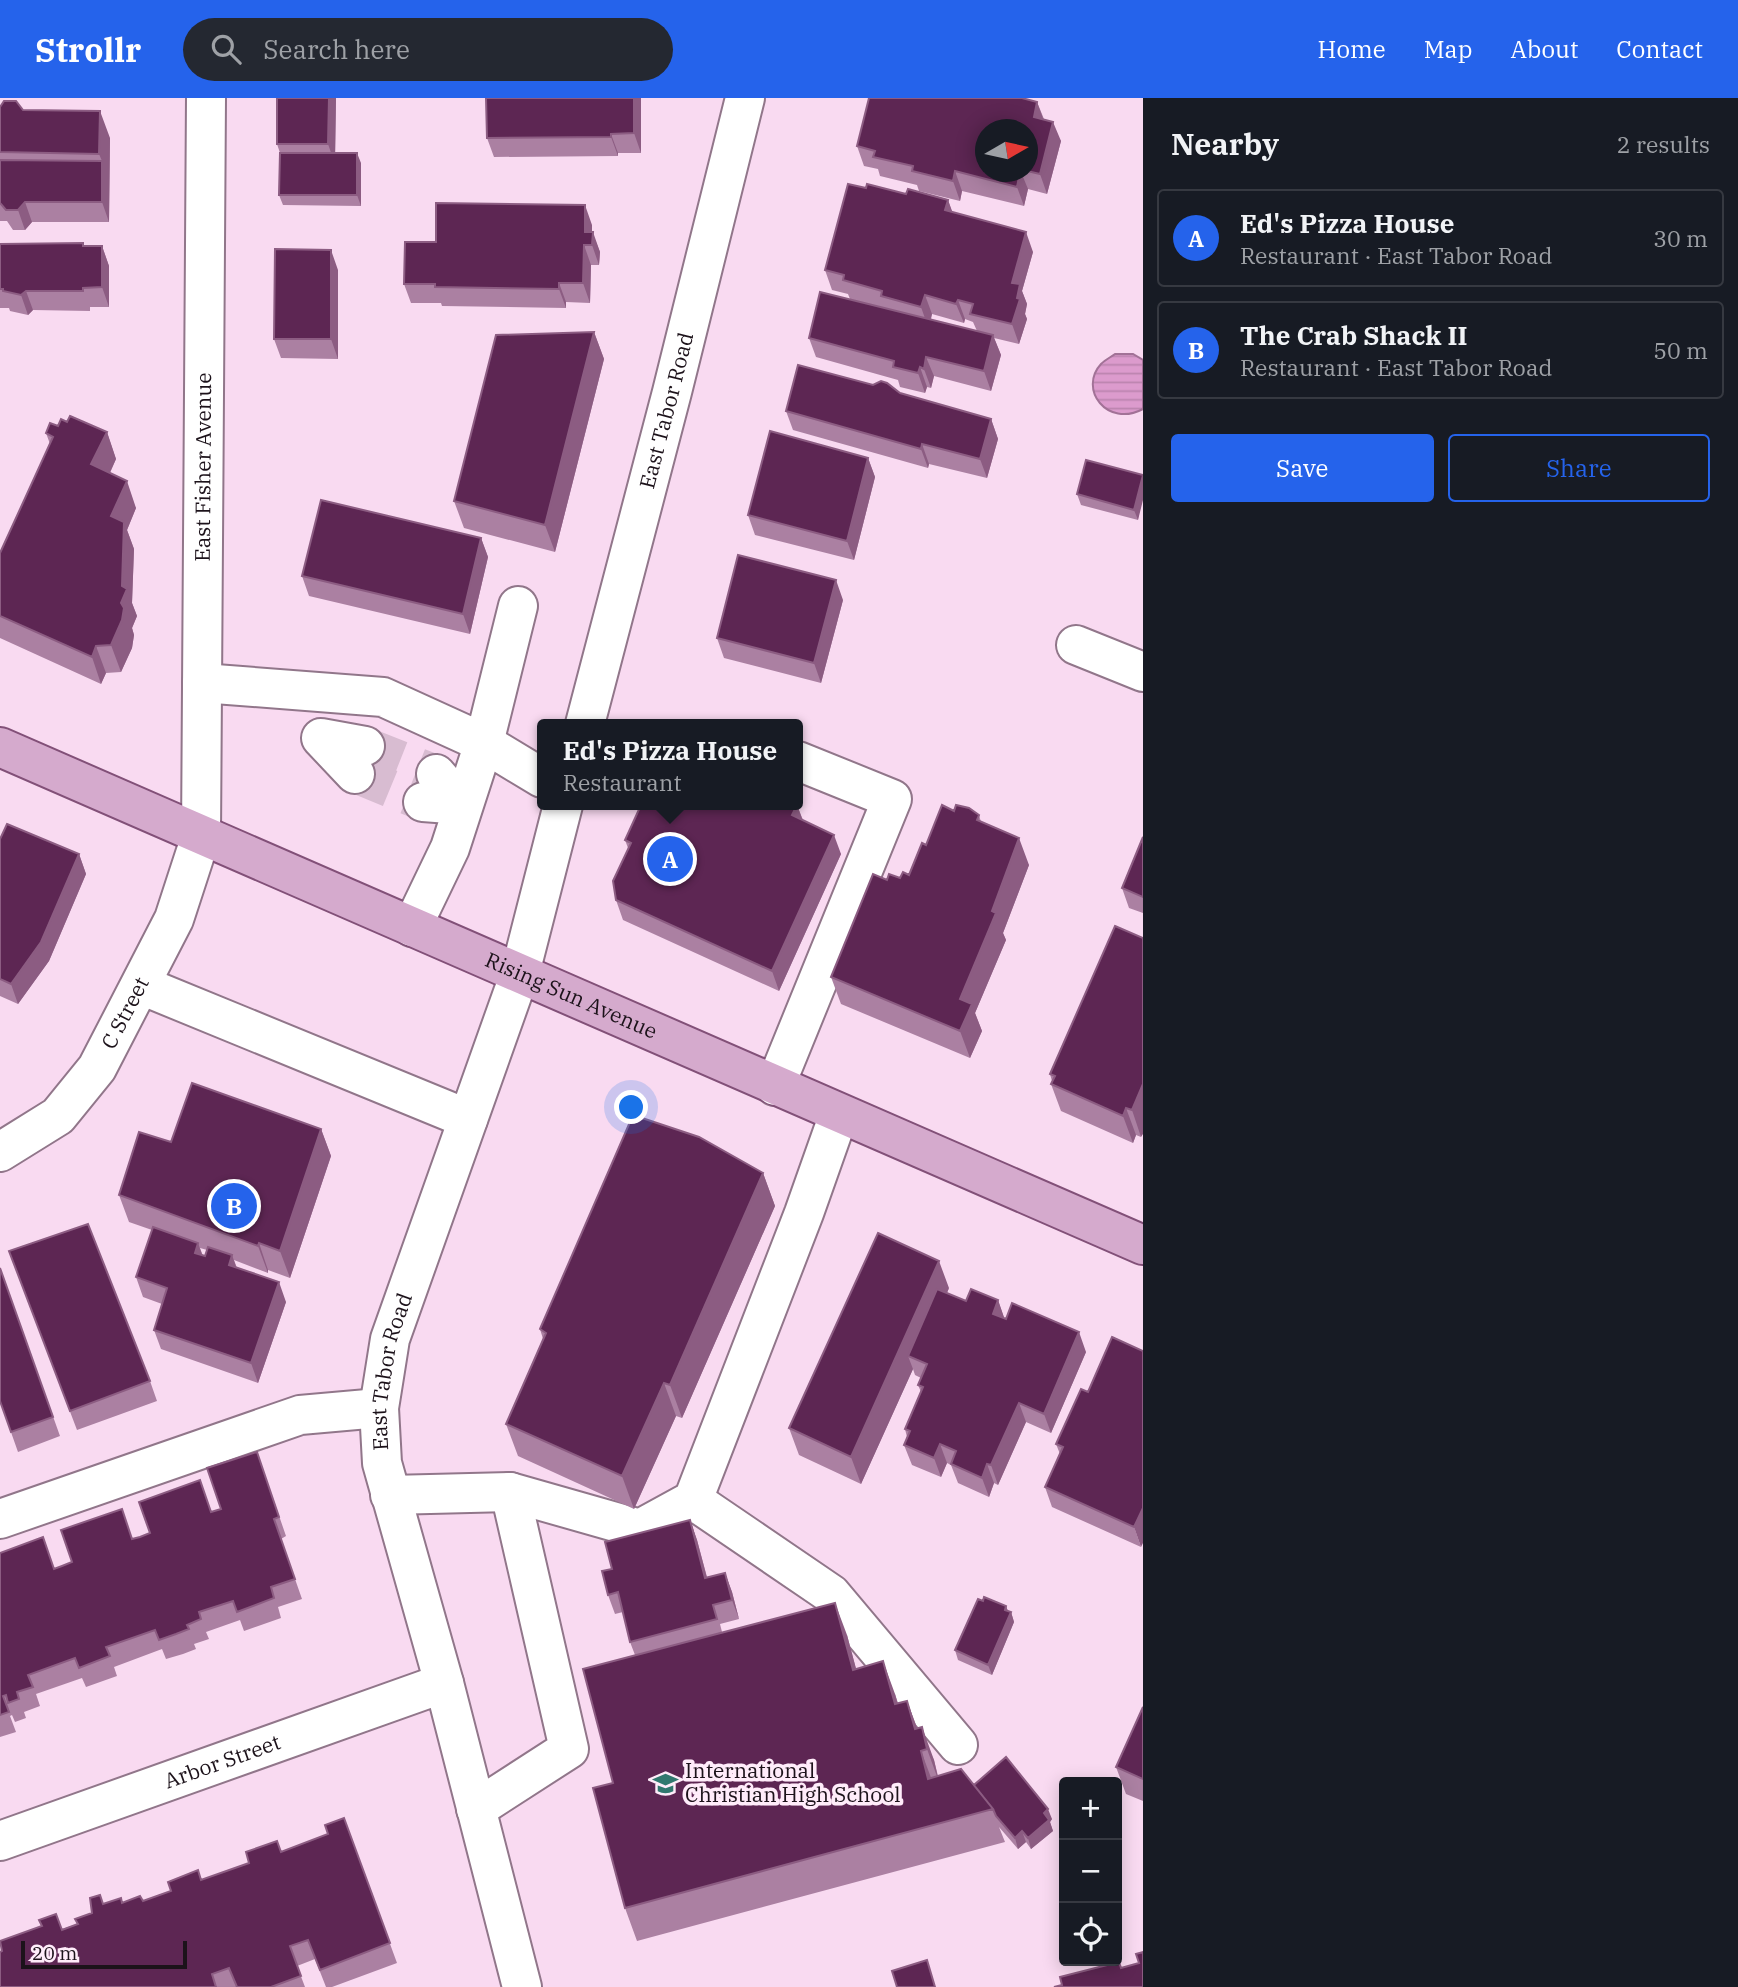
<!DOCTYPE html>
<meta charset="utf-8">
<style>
:root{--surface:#171b24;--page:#242831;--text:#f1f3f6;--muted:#9ea1a6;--line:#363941;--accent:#2563eb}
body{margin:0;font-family:"IBM Plex Serif",serif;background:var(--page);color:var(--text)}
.controls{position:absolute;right:21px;bottom:21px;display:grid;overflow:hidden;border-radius:7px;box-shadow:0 4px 18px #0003}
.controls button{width:63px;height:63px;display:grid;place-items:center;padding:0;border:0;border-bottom:2px solid var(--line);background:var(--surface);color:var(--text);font:35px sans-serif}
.compass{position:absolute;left:975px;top:21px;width:63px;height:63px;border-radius:50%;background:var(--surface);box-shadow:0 4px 18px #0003;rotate:81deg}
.scale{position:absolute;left:21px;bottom:18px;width:166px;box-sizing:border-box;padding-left:7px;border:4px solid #1c121a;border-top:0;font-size:19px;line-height:24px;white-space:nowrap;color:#1c121a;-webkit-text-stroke:5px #ffecfa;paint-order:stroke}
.you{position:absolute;left:632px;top:1010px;width:24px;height:24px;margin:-18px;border:5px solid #fff;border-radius:50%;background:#1a73e8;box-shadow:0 0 0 10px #1a73e833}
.badge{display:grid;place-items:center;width:46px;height:46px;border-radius:50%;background:var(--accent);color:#fff;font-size:23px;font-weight:700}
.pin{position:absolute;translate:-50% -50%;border:4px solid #fff;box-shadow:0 2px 7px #0006}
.popup{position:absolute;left:537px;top:621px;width:266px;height:91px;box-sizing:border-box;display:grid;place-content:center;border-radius:7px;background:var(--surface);filter:drop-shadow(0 2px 5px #0005);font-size:23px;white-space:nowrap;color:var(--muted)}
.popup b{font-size:26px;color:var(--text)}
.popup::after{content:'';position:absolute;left:50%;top:100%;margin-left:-14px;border:14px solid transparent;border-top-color:var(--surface)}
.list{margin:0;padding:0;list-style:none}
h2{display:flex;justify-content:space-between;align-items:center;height:91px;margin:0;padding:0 28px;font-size:30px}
h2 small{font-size:23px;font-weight:400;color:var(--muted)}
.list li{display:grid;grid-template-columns:46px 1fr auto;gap:21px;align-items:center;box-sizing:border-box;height:98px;margin:0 14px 14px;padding:0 14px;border:2px solid var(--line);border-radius:7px}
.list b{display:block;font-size:26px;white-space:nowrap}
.list p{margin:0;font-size:23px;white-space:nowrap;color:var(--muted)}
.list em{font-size:23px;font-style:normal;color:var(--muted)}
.actions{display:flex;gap:14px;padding:21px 28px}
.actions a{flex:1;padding:16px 0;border:2px solid var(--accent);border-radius:7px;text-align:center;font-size:24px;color:var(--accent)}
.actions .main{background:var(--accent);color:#fff}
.icon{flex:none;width:38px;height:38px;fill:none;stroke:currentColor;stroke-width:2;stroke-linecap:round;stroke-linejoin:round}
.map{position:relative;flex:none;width:1143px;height:1889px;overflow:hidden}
header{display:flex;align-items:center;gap:42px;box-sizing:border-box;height:98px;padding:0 35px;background:var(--accent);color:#fff}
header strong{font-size:33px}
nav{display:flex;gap:38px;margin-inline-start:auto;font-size:24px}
.search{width:490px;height:63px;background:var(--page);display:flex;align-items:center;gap:18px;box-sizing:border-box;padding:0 24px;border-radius:38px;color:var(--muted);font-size:26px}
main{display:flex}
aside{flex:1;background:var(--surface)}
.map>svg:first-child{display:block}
</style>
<header>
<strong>Strollr</strong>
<div class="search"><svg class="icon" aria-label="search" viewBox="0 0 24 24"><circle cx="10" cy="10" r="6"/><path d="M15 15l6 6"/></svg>Search here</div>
<nav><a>Home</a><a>Map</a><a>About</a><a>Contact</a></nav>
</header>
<main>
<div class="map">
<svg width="1143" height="1889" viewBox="0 0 1143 1889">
<defs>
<pattern id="water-rules" width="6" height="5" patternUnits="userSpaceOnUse" patternTransform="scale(1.75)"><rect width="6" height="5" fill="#dc9bcd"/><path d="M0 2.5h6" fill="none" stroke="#bc84af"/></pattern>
</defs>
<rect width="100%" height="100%" fill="#f9daf1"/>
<path fill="url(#water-rules)" stroke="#a27297" stroke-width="2" d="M1115 256H1133L1143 262V311C1107 330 1078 291 1101 266 1105 262 1111 259 1115 256Z"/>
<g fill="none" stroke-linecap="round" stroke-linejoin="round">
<path stroke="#d8bcd1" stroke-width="38" stroke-dasharray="38 19" stroke-linecap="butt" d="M365 648 436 676
M355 676 423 704"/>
<defs>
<g id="minor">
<path d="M1076 547 1143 574"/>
<path d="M202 585 383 599 484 645 542 680"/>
<path id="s1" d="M585 626 672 294 745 0"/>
<path d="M355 676 321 640 365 648"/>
<path d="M423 704 463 707 436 676"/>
<path d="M412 829 450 750 484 645 518 508"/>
<path d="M141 887 468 1021"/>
<path d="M775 988 892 701 798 663"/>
<path id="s2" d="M0 1054 58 1018 97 970 174 821 201 738 206 0"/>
<path d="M390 1397 510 1394 640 1431 693 1402 804 1115 839 1016"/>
<path d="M693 1402 831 1496 958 1647"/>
<path d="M0 1421 300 1317 379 1310"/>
<path d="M476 1711 569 1651 510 1394"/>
<path id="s3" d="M0 1743 444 1585"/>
<path id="s4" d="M522 1889 444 1585 382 1365 379 1310 390 1241 520 875 563 707"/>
</g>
<g id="major">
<path id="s5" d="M0 649 1143 1147"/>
</g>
</defs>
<use href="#minor" stroke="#91768a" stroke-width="42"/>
<use href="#major" stroke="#825078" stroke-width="42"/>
<use href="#minor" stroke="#fff" stroke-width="38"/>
<use href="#major" stroke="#d5aacd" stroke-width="38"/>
</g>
<path fill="#ab80a2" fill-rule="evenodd" d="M336 0 335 55 361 65V108L283 107 279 97 280 55 277 46Z
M641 0V55H618V58L494 59 487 40Z
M1037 4 1044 21 1061 43 1047 96 1028 91 1024 108 962 93 960 103 919 93 917 87 880 78 878 71 864 68 857 48ZM985 32 1027 74H985Z
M0 9 23 12 110 40 109 124H32L25 132H13L7 123H0Z
M906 96 948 102 952 114 1033 154 1022 193 1027 206 1025 216 1027 221 1019 246 994 240 1001 257 991 293 934 278 931 290 927 289 925 295 900 289 898 282 816 259 809 240 850 201 848 196 832 192 825 172ZM932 216 964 225 965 221 973 224 977 233 931 222Z
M592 127V134L600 154 599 167H591L590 205 566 204V210L442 208 441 205H411L404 186 436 144Z
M83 145 84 148H102L109 168V209H90V213L33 212 28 217 10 213 9 210H0V146Z
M338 172V261L281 260 274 241Z
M594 234 604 261 555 454 464 430 454 403Z
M873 287 991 321 998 341 987 380 929 366 928 370 793 332 786 313Z
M67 324 107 334 116 361 110 375 136 410 127 432 134 451 132 505 137 518 132 530 134 537 132 550 121 574 106 575 101 586 0 540V455L50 346 46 335Z
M868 360 875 379 854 462 755 437 748 417Z
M1143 377 1138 422 1081 407 1077 396Z
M481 440 488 459 470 536 309 498 302 478Z
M843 502 821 585 724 560 717 540Z
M797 707 803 722 841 756 779 893 623 822 616 802 628 750 625 742Z
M954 713 979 717 981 724 1029 767 1003 835 1006 842 975 915 982 933 970 960 841 906 831 879 887 782 909 777 926 747Z
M1143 739V815L1129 810 1122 790Z
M0 741 79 756 86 776 49 863 18 906 0 898Z
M1115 828 1141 1039 1136 1037 1133 1045 1061 1013 1051 986 1052 983 1050 976Z
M321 1031 331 1058 290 1180 268 1172V1175L234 1162 237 1170 286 1204 258 1285 161 1251 154 1232 162 1206 143 1199 136 1179 152 1132 129 1124 119 1097 171 1044ZM200 1150 207 1152 205 1158H203Z
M763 1075 775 1108 682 1320 676 1318 634 1411 518 1358 506 1326 543 1241 540 1231Z
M9 1153 150 1283 157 1303 77 1332Z
M0 1170 60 1338 18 1354 0 1303Z
M949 1190 947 1195 966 1203 998 1202 1004 1220 1086 1254 1051 1335 1026 1324 998 1387 994 1385 989 1399 958 1385 951 1367 947 1365 941 1379 912 1367 904 1347 907 1339 905 1331 921 1294 918 1287 921 1280 915 1277 913 1271 861 1386 799 1357 789 1330Z
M1088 1294 1141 1449 1052 1409 1045 1389 1060 1356 1056 1346Z
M257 1354 286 1438 281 1441 302 1501 278 1509 281 1520 244 1533 240 1522 206 1534 209 1541 194 1546 196 1551 183 1556 166 1561 162 1551 114 1569 117 1578 86 1589 82 1580 36 1596 40 1608 24 1614 26 1620 15 1624 12 1617 10 1618 16 1634 0 1639V1455L54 1471 133 1441 221 1411Z
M690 1422 697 1442 707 1479 725 1475 732 1494 739 1521 720 1526 722 1534 847 1537 856 1571 895 1596 898 1605 907 1603 917 1630 934 1662 938 1678 974 1687 1052 1721 1050 1724 1053 1733 1031 1751 1026 1744 1018 1751 999 1729 1005 1744 637 1843 625 1810 613 1685 635 1557 630 1544 623 1514 615 1516 608 1497 612 1471Z
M983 1503 1006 1508 1008 1513 1011 1514 1014 1524 992 1577 958 1562 955 1552Z
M1143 1609V1703L1126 1696 1116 1669Z
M344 1720 397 1865 332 1889H326L315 1861 297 1868 305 1889H0L62 1831 77 1826 75 1821 92 1815 103 1806 143 1803 281 1754 328 1736Z"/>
<path fill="#8c5c82" d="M329 0H336L335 66 328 46Z
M634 0H641V55L634 35Z
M1037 4 1044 23 1034 19Z
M100 13 110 40 109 124 102 104V63L99 56Z
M1053 24 1061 43 1047 96 1040 76Z
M611 36 618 55V58L611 39Z
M357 55 361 65V108L357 97Z
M955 73 962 93 960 103 953 83Z
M1020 74H1021L1028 91 1024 108 1017 89Z
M948 102 955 121 945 112Z
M25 104 32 124 25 132 18 112Z
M585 107 592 127V147L585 134Z
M593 134 600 154 599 167 592 147Z
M1026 134 1033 154 1022 193 1027 206 1025 216 1027 221 1019 246 1012 226V185Z
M584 147 591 167 590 205 583 185Z
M102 148 109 168V209L102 189Z
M331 152 338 172V261L331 241Z
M559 185 566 204V210L559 191Z
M26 193 33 212 28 217 21 197Z
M925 197 932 216 928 229 921 209Z
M958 202 965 221 964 225 956 206Z
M594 234 604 261 555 454 545 427Z
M993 237 1001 257 991 293 984 273Z
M926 259 934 278 931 290 924 271Z
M920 269 927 289 925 295 918 275Z
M991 321 998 341 987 380 980 361Z
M107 334 116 361 101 394 91 366Z
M922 346 929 366 928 370 921 351Z
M868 360 875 379 854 462 847 443Z
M1143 378V402L1138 422 1134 412Z
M127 383 136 410 127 432 134 451 132 505 137 518 132 530 134 537 132 550 121 574 111 547 121 505 111 418Z
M481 440 488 459 470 536 463 516Z
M836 482 843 502 821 585 814 565Z
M96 548 106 575 101 586 92 559Z
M797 707 804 726 792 717Z
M834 737 841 756 779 893 772 873Z
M1019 740 1029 767 1003 835 1006 842 975 915 982 933 970 960 960 933V901Z
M79 756 86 776 49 863 18 906 11 886Z
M1143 986V1036L1141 1039 1132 1012Z
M1126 1010 1136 1037 1133 1045 1123 1018Z
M321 1031 331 1058 290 1180 280 1153Z
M763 1075 775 1108 682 1320 670 1287Z
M198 1145 205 1165 195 1155Z
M259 1145 268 1172V1175L258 1148Z
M232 1157 239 1177 229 1167Z
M939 1163 949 1190 917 1262 908 1258 913 1271 861 1386 851 1359Z
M279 1184 286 1204 258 1285 251 1265Z
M998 1202 1005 1222 993 1216Z
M1079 1234 1086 1254 1051 1335 1044 1316Z
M664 1285 676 1318 634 1411 622 1378Z
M1019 1305 1026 1324 998 1387 991 1367Z
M940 1346 947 1365 941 1379 934 1360Z
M987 1366 994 1385 989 1399 982 1380Z
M1143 1410V1445L1141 1449 1134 1429Z
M690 1422 697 1442 712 1499 705 1480Z
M725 1475 732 1494 739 1521 732 1502Z
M835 1505 847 1537 865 1604 853 1572Z
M1006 1508 1009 1517 1011 1514 1014 1524 992 1577 988 1567Z
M883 1563 895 1596 907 1639 895 1606Z
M907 1603 919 1635 915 1631Z
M922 1629 934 1662 939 1684 927 1651Z
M921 1653 933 1685 928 1681Z
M1048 1711 1052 1721 1050 1724 1053 1733 1031 1751 1028 1740 1044 1715Z
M1022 1733 1026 1744 1018 1751 1015 1740Z"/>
<path fill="#5d2653" stroke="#8c5c82" stroke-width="2" d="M277 0H329L328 46H277Z
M486 0H634V35L611 36V39L487 40Z
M869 0H1022L1037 4 1034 19 1053 24 1040 76 1027 73V32H985V74H1020L1017 89 955 73 953 83 912 73 913 68 873 59 875 53 857 48Z
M4 3H16L23 12 100 13 99 56 0 54V9Z
M280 55H357V97H279Z
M0 62 102 63V104H25L18 112H6L0 105Z
M848 86 866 90 867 86 906 96 908 91 948 102 945 112 1026 134 1012 185 1020 186 1017 200 1020 201 1012 226 970 216 973 206 958 202 956 206 925 197 921 209 881 198 882 193 843 182 844 177 825 172Z
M436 105 585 107V134H593L592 147H584L583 185H559V191L435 189V186H404L405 144H436Z
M83 145V148H102V189L83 190V193H26L21 197 3 193V191H0V146Z
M275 151 331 152V241H274Z
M820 194 993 237 984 273 926 259 924 271 920 269 918 275 893 269 894 263 809 240Z
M594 234 545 427 454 403 496 237Z
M798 267 873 287 881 283 887 285 900 295 991 321 980 361 922 346 921 351 786 313Z
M70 318 107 334 91 366 127 383 111 418 124 424 122 488 127 491 121 505 124 510 122 522 111 547 96 548 92 559 0 518V455L53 339 46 335 50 325 58 328 61 321 67 324Z
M770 333 868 360 847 443 748 417Z
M1086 362 1143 377 1134 412 1077 396Z
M321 402 481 440 463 516 302 478Z
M738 457 836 482 814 565 717 540Z
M641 707H797L792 717 834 737 772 873 616 802 613 783 631 745 625 742Z
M942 707 954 713 956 707 969 710 979 717 977 722 1019 740 992 813 996 815 960 901 972 906 960 933 831 879 873 776 887 782 889 776 900 780 903 774 909 777 922 745 926 747Z
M7 726 79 756 41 844 11 886 0 881V741Z
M1143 739V799L1122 790Z
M1115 828 1143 840V986L1132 1012 1126 1010 1123 1018 1051 986 1055 978 1050 976Z
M192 985 321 1031 280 1153 259 1145 258 1148 119 1097 139 1034 171 1044Z
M633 1017 699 1039 763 1075 670 1287 664 1285 622 1378 506 1326 546 1235 540 1231Z
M88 1126 150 1283 70 1313 9 1153Z
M153 1129 198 1145 195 1155 205 1158 208 1149 232 1157 229 1167 279 1184 251 1265 154 1232 167 1190 136 1179Z
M878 1135 939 1163 851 1359 789 1330Z
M0 1170 53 1319 11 1334 0 1303Z
M937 1191 966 1203 971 1191 998 1202 993 1216 1006 1221 1012 1205 1079 1234 1044 1316 1019 1305 991 1367 987 1366 982 1380 951 1366 956 1353 949 1350 940 1346 934 1360 904 1347 910 1333 905 1331 923 1289 918 1287 927 1266 908 1258Z
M1112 1239 1143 1253V1410L1134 1429 1045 1389 1063 1349 1056 1346 1081 1291 1088 1294Z
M257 1354 279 1419 274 1421 295 1481 271 1489 274 1500 237 1514 233 1503 199 1514 201 1521 187 1527 189 1531 176 1536 159 1542 155 1532 106 1549 110 1558 79 1570 75 1560 28 1577 33 1589 17 1594 19 1601 8 1605 6 1597 3 1598 9 1614 0 1617V1455L43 1439 54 1471 62 1468 72 1464 61 1432 122 1411 132 1441 140 1439 150 1435 139 1404 200 1382 211 1414 221 1411 207 1370Z
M690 1422 705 1480 725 1475 732 1502 713 1507 717 1521 630 1544 618 1494 608 1497 602 1473 612 1471 605 1444Z
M984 1499 1006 1508 1005 1512 1011 1514 988 1567 955 1552 978 1501 983 1503Z
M835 1505 853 1572 883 1563 895 1606 907 1603 915 1631 922 1629 927 1651 921 1653 928 1681 961 1671 993 1711 625 1810 593 1690 613 1685 583 1571Z
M1143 1609V1681L1116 1669Z
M1006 1659 1048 1711 1044 1715 1049 1722 1028 1740 1022 1733 1015 1740 996 1718 993 1711 974 1687Z
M344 1720 390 1845 320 1872 308 1842 290 1848 301 1878 271 1889H237L229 1870 212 1876 216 1889H0V1854L2 1853 0 1843 42 1828 39 1822 56 1816 62 1832 78 1826 75 1821 92 1815 90 1800 100 1797 103 1806 121 1800 122 1805 140 1798 143 1803 171 1793 168 1784 198 1772 201 1782 249 1765 246 1754 277 1743 281 1754 328 1736 325 1727Z
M1143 1854V1889H1054L1062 1887 1060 1879 1119 1864 1121 1870 1139 1865 1136 1856Z
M927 1862 935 1889H897L892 1873Z"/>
<defs>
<symbol id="school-bare" viewBox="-9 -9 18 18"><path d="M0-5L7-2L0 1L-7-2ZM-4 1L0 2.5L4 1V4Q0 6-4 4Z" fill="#31786f" stroke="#ffecfa" stroke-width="2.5" paint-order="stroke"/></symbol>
</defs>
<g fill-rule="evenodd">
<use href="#school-bare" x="648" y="1668" width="35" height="35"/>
</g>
<g text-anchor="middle" stroke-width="7" stroke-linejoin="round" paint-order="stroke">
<g font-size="21" fill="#1c121a" stroke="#ffecfa">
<text dy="7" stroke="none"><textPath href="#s1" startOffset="324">East Tabor Road</textPath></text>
<text dy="7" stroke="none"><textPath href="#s2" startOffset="754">East Fisher Avenue</textPath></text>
<text dy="7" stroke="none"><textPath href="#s5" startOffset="623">Rising Sun Avenue</textPath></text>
<text dy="7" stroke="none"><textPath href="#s2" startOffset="192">C Street</textPath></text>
<text dy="7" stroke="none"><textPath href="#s4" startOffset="635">East Tabor Road</textPath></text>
<text dy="7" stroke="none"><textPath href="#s3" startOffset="236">Arbor Street</textPath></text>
</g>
<g font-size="21" fill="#1c121a" stroke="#ffecfa" text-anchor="start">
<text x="685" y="1680">International<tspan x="685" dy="24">Christian High School</tspan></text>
</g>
</g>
</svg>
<div class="controls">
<button>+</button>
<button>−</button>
<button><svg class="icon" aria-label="locate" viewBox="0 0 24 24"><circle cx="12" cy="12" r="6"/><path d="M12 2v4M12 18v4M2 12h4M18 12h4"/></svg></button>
</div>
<svg class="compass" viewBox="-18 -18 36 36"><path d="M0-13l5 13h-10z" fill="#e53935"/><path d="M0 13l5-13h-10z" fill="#9ea1a6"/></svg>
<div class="scale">20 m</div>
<div class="you"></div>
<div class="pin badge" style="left:670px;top:761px">A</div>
<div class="popup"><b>Ed's Pizza House</b>Restaurant</div>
<div class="pin badge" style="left:234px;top:1108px">B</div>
</div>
<aside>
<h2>Nearby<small>2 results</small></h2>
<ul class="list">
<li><span class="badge">A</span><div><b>Ed's Pizza House</b><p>Restaurant · East Tabor Road</p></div><em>30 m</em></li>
<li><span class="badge">B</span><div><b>The Crab Shack II</b><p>Restaurant · East Tabor Road</p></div><em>50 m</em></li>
</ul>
<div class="actions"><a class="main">Save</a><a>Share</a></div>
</aside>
</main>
